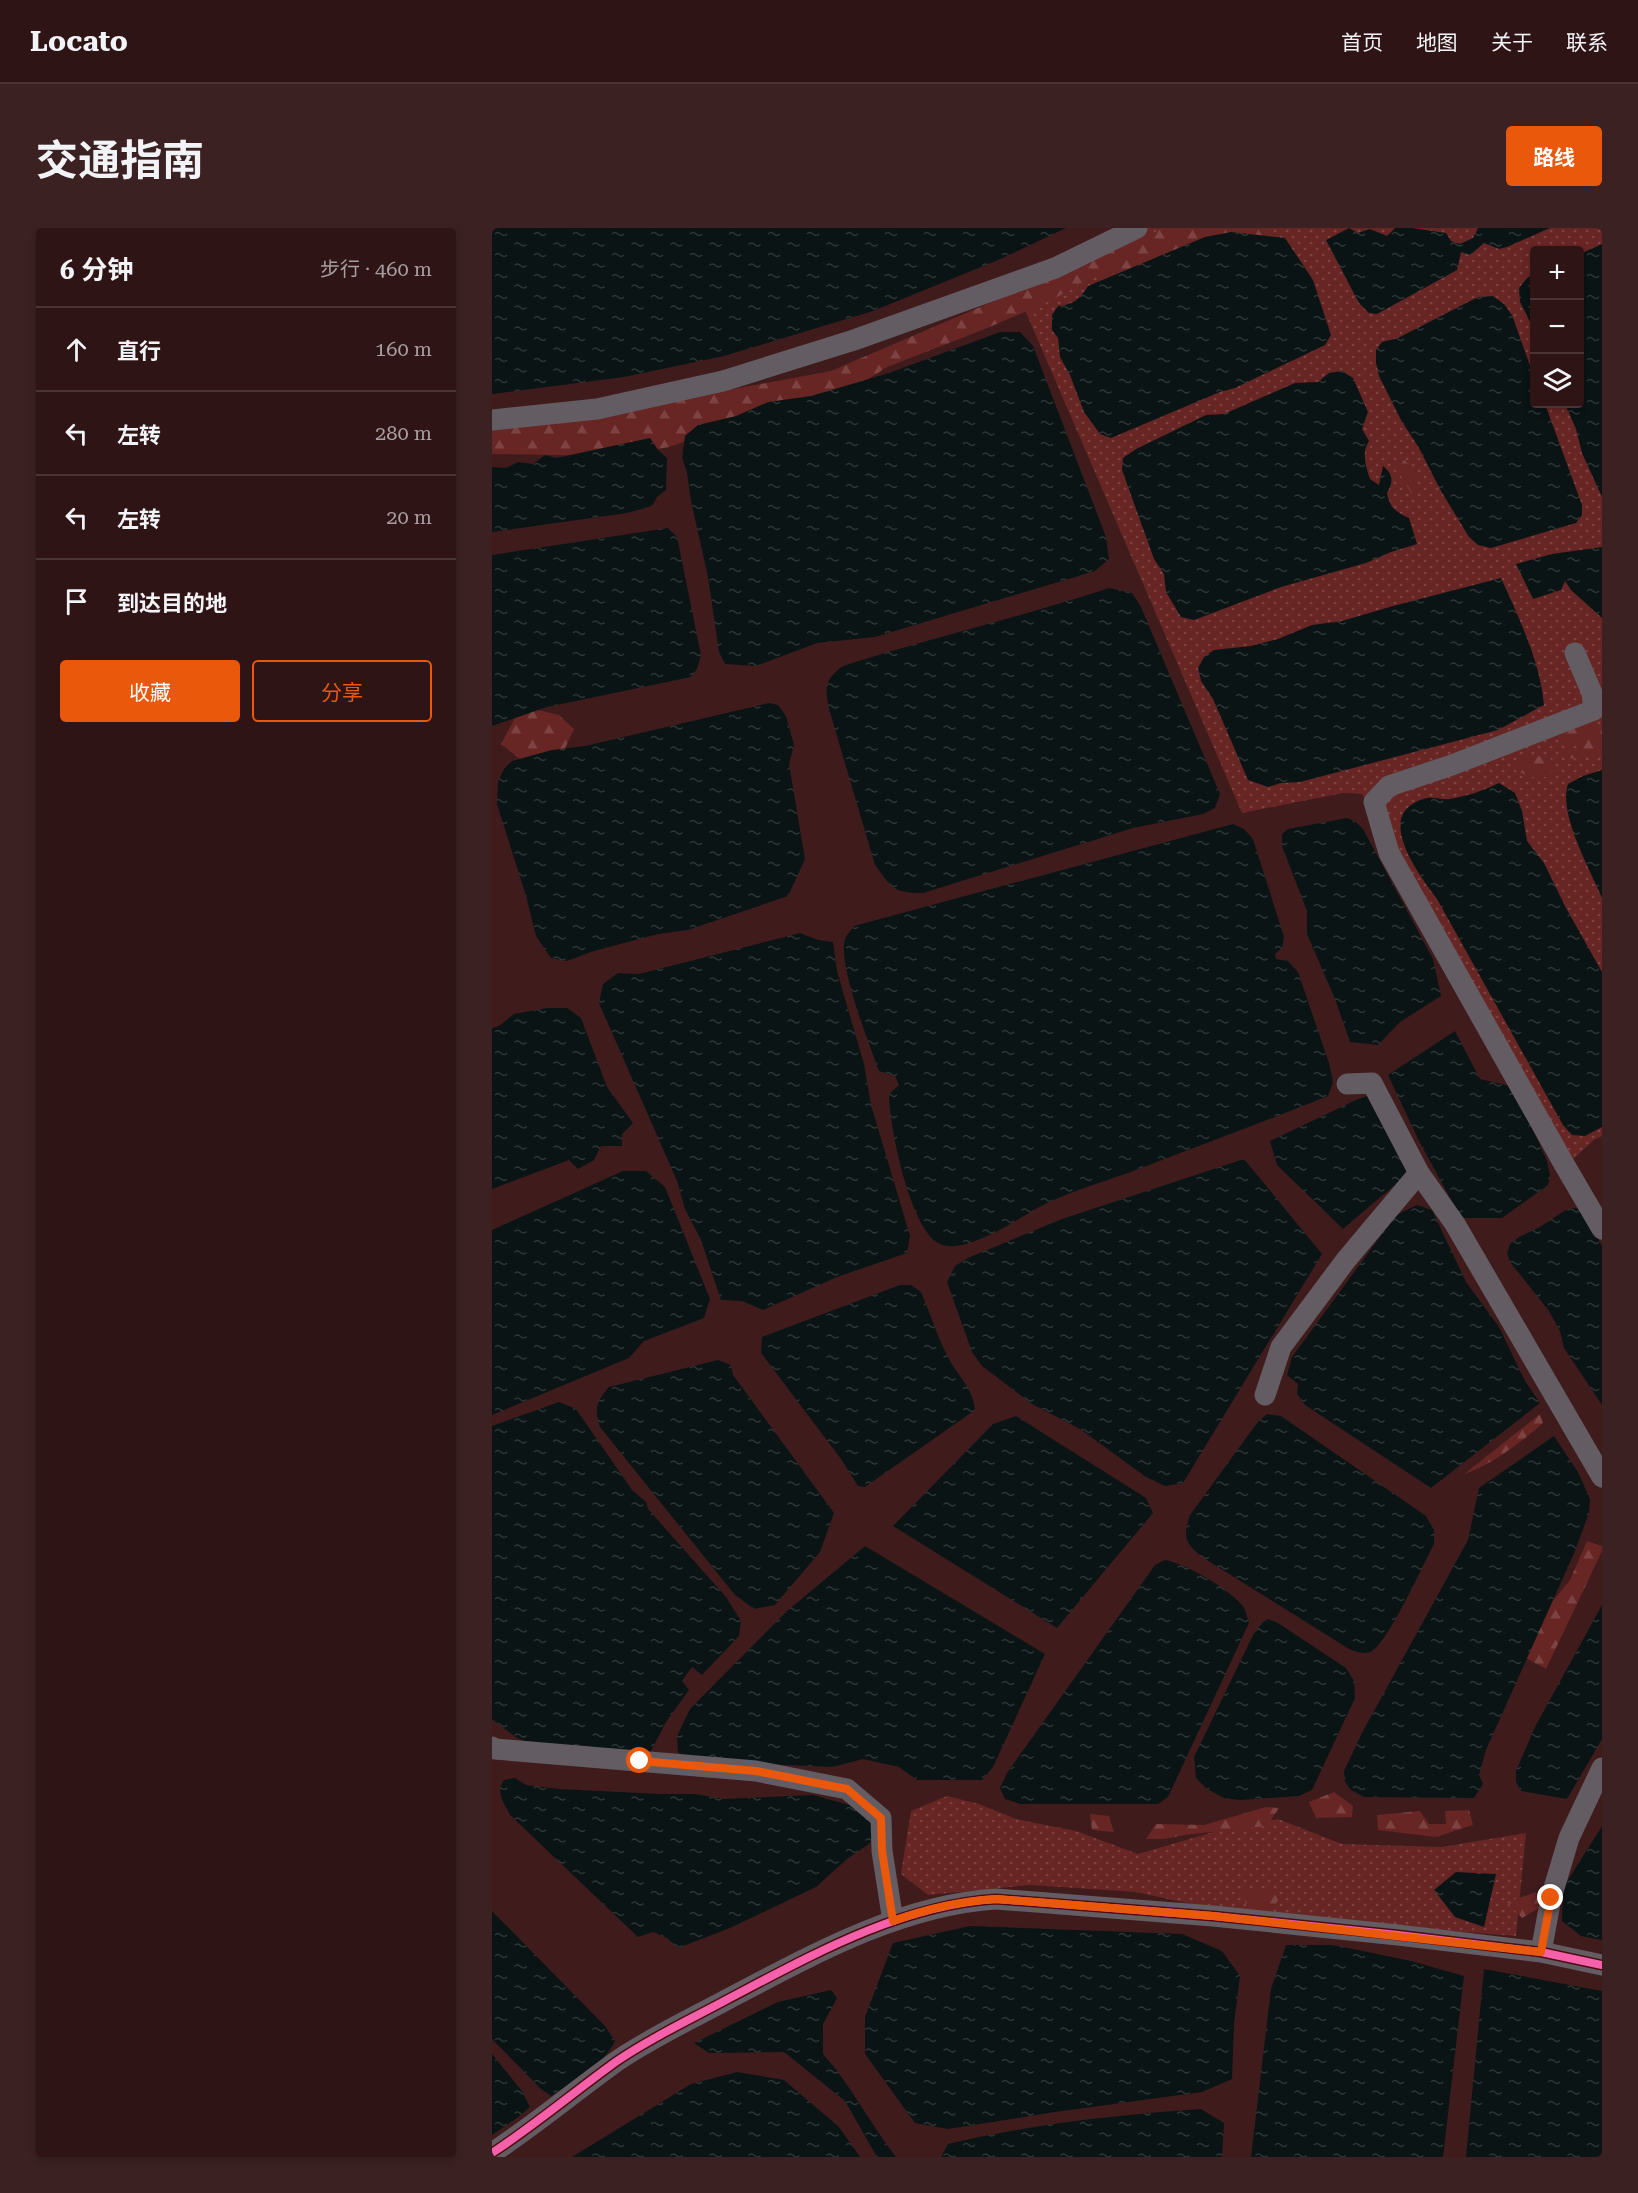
<!DOCTYPE html>
<html lang="zh">
<meta charset="utf-8">
<style>
:root{--surface:#2f1415;--page:#3b2122;--text:#f1f3f6;--muted:#a79ea0;--line:#4a3334;--accent:#ea580c}
body{margin:0;font-family:"Roboto Serif","Noto Sans SC",serif;background:var(--page);color:var(--text)}
.controls{position:absolute;right:18px;top:18px;display:grid;overflow:hidden;border-radius:6px;box-shadow:0 3px 9px #0003}
.controls button{width:54px;height:54px;display:grid;place-items:center;padding:0;border:0;border-bottom:2px solid var(--line);background:var(--surface);color:var(--text);font:30px sans-serif}
.stop{position:absolute;width:18px;height:18px;margin:-14px;border:4px solid #ea580c;border-radius:50%;background:#fff}
.stop.end{background:#ea580c;border-color:#fff;box-shadow:0 2px 6px #0008}
.list{margin:0;padding:0;list-style:none}
h2{display:flex;justify-content:space-between;align-items:center;height:78px;margin:0;padding:0 24px;font-size:26px}
h2 small{font-size:20px;font-weight:400;color:var(--muted)}
.list li{display:grid;grid-template-columns:39px 1fr auto;gap:18px;align-items:center;box-sizing:border-box;height:84px;padding:0 24px;border-top:2px solid var(--line)}
.list b{display:block;font-size:22px;white-space:nowrap}
.list em{font-size:20px;font-style:normal;color:var(--muted)}
.actions{display:flex;gap:12px;padding:18px 24px}
.actions a{flex:1;padding:14px 0;border:2px solid var(--accent);border-radius:6px;text-align:center;font-size:21px;color:var(--accent)}
.actions .main{background:var(--accent);color:#fff}
.icon{flex:none;width:33px;height:33px;fill:none;stroke:currentColor;stroke-width:2;stroke-linecap:round;stroke-linejoin:round}
.map{position:relative;flex:none;width:1110px;height:1929px;overflow:hidden;border-radius:6px}
header{display:flex;align-items:center;gap:36px;box-sizing:border-box;height:84px;padding:0 30px;background:var(--surface);border-bottom:2px solid var(--line)}
header strong{font-size:28px}
nav{display:flex;gap:33px;margin-inline-start:auto;font-size:21px}
.intro{display:flex;align-items:center;justify-content:space-between;box-sizing:border-box;height:144px;padding:0 36px}
h1{margin:0;font-size:42px}
.button{padding:15px 27px;border-radius:6px;background:var(--accent);color:#fff;font-size:21px;font-weight:700}
main{display:flex;gap:36px;padding:0 36px}
aside{flex:1;background:var(--surface);border-radius:6px;box-shadow:0 3px 9px #0003}
.map>svg:first-child{display:block}
</style>
<header>
<strong>Locato</strong>
<nav><a>首页</a><a>地图</a><a>关于</a><a>联系</a></nav>
</header>
<div class="intro"><h1>交通指南</h1><a class="button">路线</a></div>
<main>
<aside>
<h2>6 分钟<small>步行 · 460 m</small></h2>
<ul class="list">
<li><svg class="icon" aria-label="ahead" viewBox="0 0 24 24"><path d="M12 20V5M6 11l6-6 6 6"/></svg><div><b>直行</b></div><em>160 m</em></li>
<li><svg class="icon" aria-label="left" viewBox="0 0 24 24"><path d="M17 20v-9H6M10 6l-5 5 5 5"/></svg><div><b>左转</b></div><em>280 m</em></li>
<li><svg class="icon" aria-label="left" viewBox="0 0 24 24"><path d="M17 20v-9H6M10 6l-5 5 5 5"/></svg><div><b>左转</b></div><em>20 m</em></li>
<li><svg class="icon" aria-label="arrive" viewBox="0 0 24 24"><path d="M6 21V4h12l-3 4 3 4H6"/></svg><div><b>到达目的地</b></div></li>
</ul>
<div class="actions"><a class="main">收藏</a><a>分享</a></div>
</aside>
<div class="map">
<svg width="1110" height="1929" viewBox="0 0 1110 1929">
<defs>
<pattern id="grass-dots" width="8" height="8" patternUnits="userSpaceOnUse" patternTransform="scale(1.5)"><rect width="8" height="8" fill="#672524"/><path d="M2 2h.1M6 6h.1" fill="none" stroke="#7d4342" stroke-width="1.8" stroke-linecap="round"/></pattern>
<pattern id="forest-firs" width="22" height="20" patternUnits="userSpaceOnUse" patternTransform="scale(1.5)"><rect width="22" height="20" fill="#672524"/><path d="M5 1l3.5 6h-7zM16 11l3.5 6h-7z" fill="#7d4342"/></pattern>
<pattern id="water-ripples" width="26" height="14" patternUnits="userSpaceOnUse" patternTransform="scale(1.5)"><rect width="26" height="14" fill="#0a1415"/><path d="M2 4q2-2 4 0t4 0M15 11q2-2 4 0t4 0" fill="none" stroke="#2e3535"/></pattern>
</defs>
<rect width="100%" height="100%" fill="#3f1b1c"/>
<path fill="url(#grass-dots)" fill-rule="evenodd" d="M636 0H1110V908L1102 912 1081 931 870 566 851 565 750 585 520 52ZM1042 22H1088V176H1042Z
M455 1568 487 1576 524 1591 584 1603 646 1626 732 1601 786 1591 850 1616 950 1619 1034 1605 1024 1708 959 1703 699 1676 644 1664 538 1657 436 1667 409 1646 419 1583Z"/>
<path fill="url(#forest-firs)" d="M672 0H822L781 1 754 17 672 38 600 49 558 73 493 101 395 139 343 173 212 207 177 219 128 228 0 226V199L214 166 339 143Z
M908 229 917 236 925 252 921 268 909 248 899 238Z
M29 478 67 487 82 501 68 531 42 542 9 516Z
M1085 492 1107 500 1110 498V525L1082 531 1070 527 1091 516 1074 517 1061 509Z
M1057 528 1063 538 1056 549H1038L1021 541 1025 529Z
M1048 1186 1051 1195C1026 1217 1002 1235 971 1247Z
M1095 1313 1110 1318V1323L1054 1441 1032 1429 1060 1374 1078 1352Z
M842 1564 861 1578 860 1589 824 1590 817 1574Z
M774 1579 787 1580 775 1598 692 1607 673 1611H654L664 1596 712 1597Z
M977 1582 981 1597 944 1609 886 1602 885 1587 928 1583 937 1596H954L953 1583Z
M598 1586 617 1588 622 1604 600 1602Z
M776 1661 787 1670 777 1689 756 1687 751 1662Z
M1044 1664 1047 1680 1030 1690 1015 1674Z"/>
<path fill="url(#water-ripples)" d="M0 0H574L511 30 381 83 232 128 132 149 0 166Z
M857 0 866 5 878 1 895 8 903 0H920L954 5 959 13 968 16 981 10 986 0H1058L1015 19 1007 21 992 15 978 27 969 24 965 42 885 86 877 85 867 75 834 12Z
M739 4 793 10 821 52 839 107 833 117 743 160 728 164 619 210 608 206 592 184 578 147 568 129 566 110 560 102V87L566 78C581 77 588 71 596 58L713 9Z
M1110 16V269L1090 225 1084 201 1073 176H1088V26Z
M1042 46V102L1028 74 1027 60 1035 50Z
M1001 68 1012 76 1020 87 1042 149V176H1053L1090 277V287L1084 295 999 320 986 317 977 309 949 263 927 220 909 192 887 148 884 135V122L890 114 906 110 986 69Z
M508 104H528L541 118 614 309 617 331 603 343 383 409 325 415 264 438 233 436 227 424 216 349 199 273 195 245 190 229 193 208 206 197 244 188 276 174 319 168 397 145Z
M850 143 861 150 876 184 870 201 877 213C869 225 874 238 878 251L887 257 891 238C902 247 901 254 895 265 898 280 904 284 917 290L925 316 899 324 874 335 789 359 702 392 689 389 674 364 672 346 662 331 630 242 631 230 644 221 714 187 732 186 803 155 826 154 837 145Z
M158 210 166 222 175 230 174 262 165 269 160 278 135 285 0 304V239L14 240 26 234 41 236 53 227 64 230Z
M176 300 185 309 209 427 205 441 199 449 55 479 0 498V327Z
M1110 319V390L1079 362 1073 353 1069 362 1041 371 1024 336 1060 326Z
M1009 350C1027 390 1048 433 1052 477L1006 502 808 554 789 555 776 559 756 552 721 471 709 453 706 440 712 429 722 422 759 418 786 411 820 397 850 393 901 378Z
M617 360 640 365 649 379 728 566 723 580 711 586 641 600 431 665C401 665 400 660 383 637L337 481C333 459 332 452 351 438 439 410 529 389 617 360Z
M277 475 286 477 294 488 302 517 297 536 313 631 296 668 196 702 166 706 102 723 75 733 59 730 44 708 34 668 5 576 6 554 12 541 20 533 60 522 93 518Z
M1110 542V670C1098 641 1066 586 1076 556L1091 548Z
M1007 555 1023 565 1030 583 1035 613 1052 635 1074 680 1110 744V899L1093 908 1080 907 1071 897 945 671C926 645 879 584 935 570 943 569 951 572 958 571 975 568 991 563 1007 555Z
M855 590 864 594 871 601 941 731 949 768 908 794 886 817 858 814 843 771 815 706V683L790 618V606L796 601Z
M741 596 752 601 761 611 792 709 790 720 783 726 784 731 796 733 806 744 837 835 841 854 836 868C774 893 712 916 649 940 618 952 585 961 555 975 530 987 473 1030 446 1015 418 999 397 898 397 866L407 857 403 848 387 843C378 818 343 730 354 709 356 705 360 701 362 698Z
M308 705 326 712 341 714 345 743 372 836 379 877 418 1008 415 1025 345 1049 271 1082 250 1073 229 1072 209 1012 193 981 185 953 107 775 111 756 126 745 147 746Z
M55 780H75L89 790 115 859 141 895 130 906V918H109L102 932 86 941 77 932 0 961V800L7 798 22 786Z
M963 803 988 851 1022 859 1055 933 1058 948 1056 957 1010 990H969L927 913 896 847Z
M878 867 921 932 911 950 851 1001 785 937 778 913 864 872Z
M752 931 830 1026 691 1255 673 1258 654 1249 588 1201 540 1176 490 1138 480 1124 455 1054 463 1038 478 1029 570 991Z
M131 943H154L173 959 218 1071 212 1090 152 1113 137 1130 0 1187V1002Z
M925 977 940 982 974 1054 1007 1099 1033 1153 1048 1175 939 1260 813 1177 805 1166 806 1156 795 1147 800 1129 904 987Z
M1081 980 1090 981 1110 1018V1177L1072 1120 1068 1103 1057 1083 1018 1034 1015 1025 1018 1016 1027 1009 1048 999 1072 983Z
M408 1057H419L429 1064C438 1085 445 1108 456 1129 465 1148 481 1159 483 1182L373 1259 366 1258 349 1231 269 1125 270 1109Z
M226 1132 239 1137 241 1147 342 1285 328 1324 283 1377 262 1381 243 1367 108 1199C102 1181 104 1174 117 1159Z
M67 1174 84 1181 140 1262 154 1274 156 1281 234 1369 249 1393 247 1408 210 1447 200 1439 190 1453 197 1462 174 1494 158 1525 52 1520 25 1510 0 1491V1198Z
M775 1186 789 1188 934 1288 942 1302V1316C931 1337 896 1414 880 1423 873 1427 864 1424 857 1421L710 1329C692 1314 691 1309 698 1287L765 1195Z
M524 1188 654 1270 661 1285 565 1400 401 1298 501 1196Z
M1062 1208 1086 1244 1098 1271 1097 1285 1083 1323 994 1522 987 1547 991 1556 982 1570 872 1569 859 1562 853 1554 852 1543 871 1503 976 1312 987 1260Z
M373 1318 553 1426 501 1539 490 1552H425L407 1539 371 1531 340 1539 196 1533 186 1524 185 1508 198 1481 295 1383Z
M673 1332C693 1335 737 1361 750 1377 754 1382 755 1389 757 1395L676 1569 666 1576H528L513 1571 508 1560 515 1545 663 1337Z
M1110 1377V1511L1075 1571 1029 1563 1024 1554V1543L1043 1499Z
M776 1391 786 1395 854 1440 862 1453 863 1470 820 1562 807 1568 748 1572 732 1570 715 1561 704 1550 702 1529 761 1407 770 1395Z
M23 1550 34 1557 67 1561 168 1566H203L231 1571 321 1567 365 1579 378 1587 384 1606 377 1616 355 1631 324 1659 238 1700 186 1720 175 1710 161 1704 146 1709 18 1587C12 1575 3 1564 12 1552Z
M1110 1598V1712L1089 1708 1070 1693 1071 1660Z
M964 1644 1004 1646 992 1699 963 1689 942 1662Z
M0 1683 113 1798 123 1813C110 1839 83 1852 59 1868L49 1861 0 1811Z
M478 1698 690 1706 730 1723 748 1748 742 1796 740 1851 710 1864 563 1884 456 1901 423 1895 373 1826V1789L401 1715Z
M794 1717H842L919 1733 972 1748 951 1929H759L779 1761Z
M992 1741 1110 1763V1929H974Z
M339 1762 345 1770 331 1796V1826C359 1857 378 1896 404 1929H385L353 1873 292 1824 217 1825 202 1815 286 1774Z
M0 1826 30 1863 38 1879 25 1890 0 1907Z
M245 1844 292 1852 347 1899 368 1929H80L199 1856Z
M709 1881 732 1895 730 1929H449L456 1916C539 1896 624 1887 709 1881Z"/>
<g fill="none" stroke-linecap="round" stroke-linejoin="round">
<path stroke="#645c63" stroke-width="21" d="M0 192 105 181 231 153 362 112 563 40 645 0
M1083 425 1100 465 1102 482 960 537 897 558 882 574 897 625 1072 936 1110 1001
M855 856 880 855 927 945 963 996 1110 1249
M773 1167 789 1119 854 1032 927 945
M0 1519 3 1521 264 1543 355 1561 389 1590 390 1623 401 1693
M1049 1724 1059 1670 1077 1610 1110 1540
M0 1925C43 1897 83 1863 125 1833 160 1809 199 1791 236 1771 320 1727 408 1677 504 1671L721 1688 906 1707 1049 1724 1110 1737"/>
<defs>
<path id="cycleway" d="M0 1925C43 1897 83 1863 125 1833 160 1809 199 1791 236 1771 320 1727 408 1677 504 1671L721 1688 906 1707 1049 1724 1110 1737"/>
</defs>
<use href="#cycleway" stroke="#4e0c0e" stroke-width="11"/>
<use href="#cycleway" stroke="#f560ab" stroke-width="8"/>
</g>
<g fill="none" stroke-linecap="round" stroke-linejoin="round">
<path stroke="#ea580c" stroke-width="8" d="M148 1533 264 1543 355 1561 389 1590 390 1623 401 1693C434 1681 468 1673 504 1671L721 1688 1049 1724 1059 1670"/>
</g>
</svg>
<div class="controls">
<button>+</button>
<button>−</button>
<button><svg class="icon" aria-label="layers" viewBox="0 0 24 24"><path d="M12 4l9 5-9 5-9-5zM3 14l9 5 9-5"/></svg></button>
</div>
<div class="stop" style="left:148px;top:1533px"></div>
<div class="stop end" style="left:1059px;top:1670px"></div>
</div>
</main>
